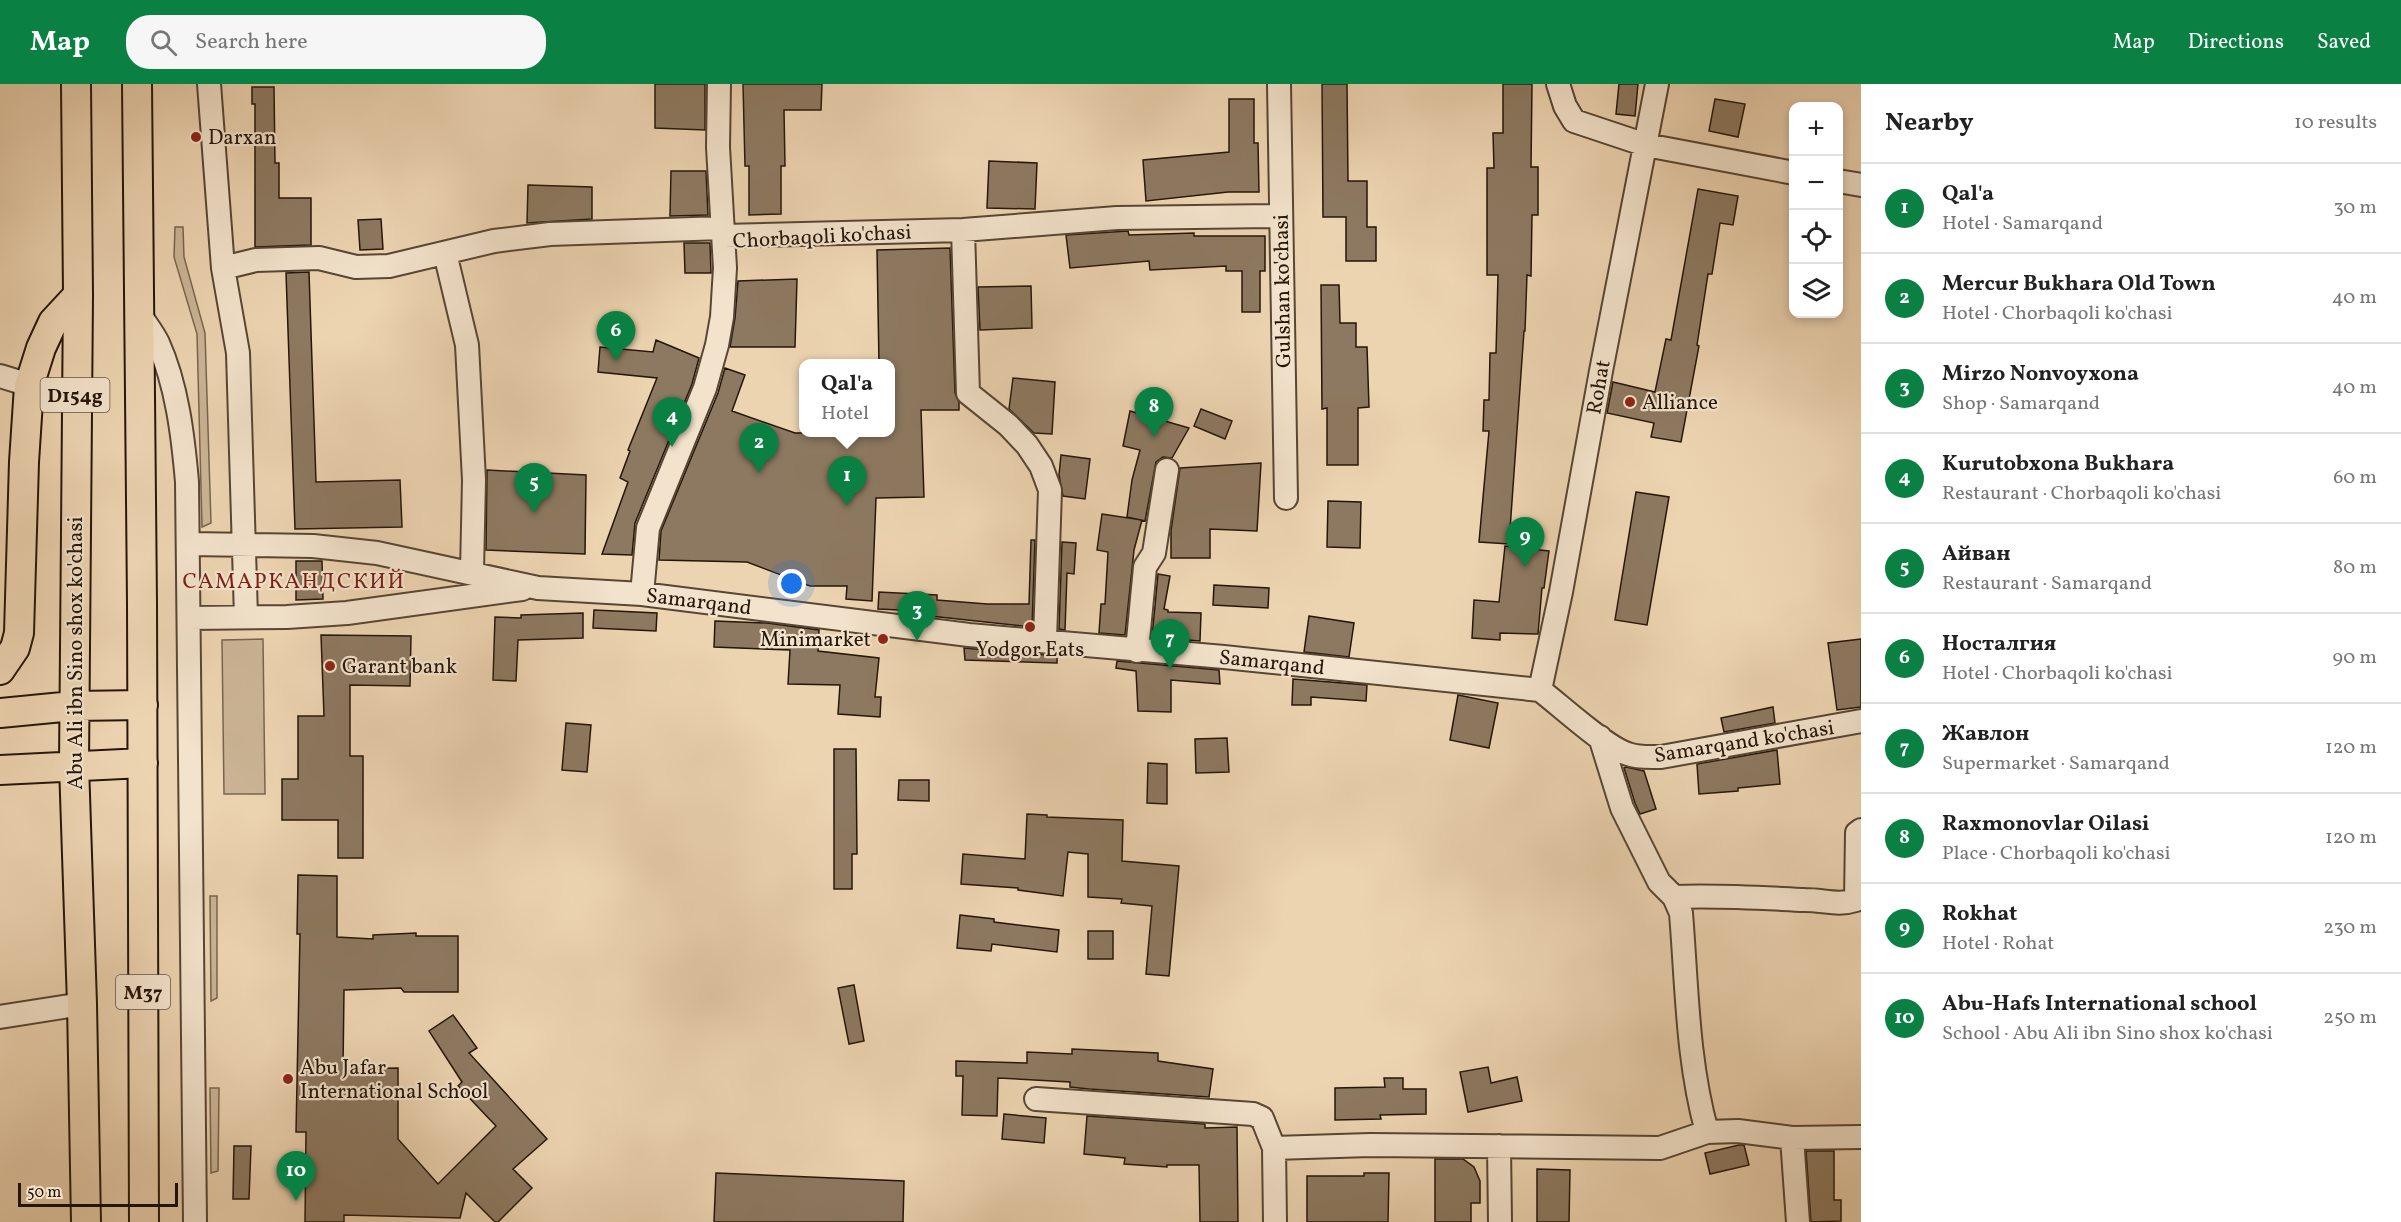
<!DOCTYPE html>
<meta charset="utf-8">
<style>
:root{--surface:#fff;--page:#f6f6f6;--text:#222;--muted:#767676;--line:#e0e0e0;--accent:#0b8043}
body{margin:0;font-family:Vollkorn,serif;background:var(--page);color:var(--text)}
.controls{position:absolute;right:18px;top:18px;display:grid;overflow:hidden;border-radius:12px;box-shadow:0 3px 9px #0003}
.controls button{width:54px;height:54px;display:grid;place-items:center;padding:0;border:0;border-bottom:2px solid var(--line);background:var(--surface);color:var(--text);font:30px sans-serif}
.scale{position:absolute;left:18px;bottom:15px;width:160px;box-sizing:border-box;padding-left:6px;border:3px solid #25160a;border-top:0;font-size:16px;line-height:21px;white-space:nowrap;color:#25160a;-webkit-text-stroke:4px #f3e3cc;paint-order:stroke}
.you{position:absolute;left:792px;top:500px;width:21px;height:21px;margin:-15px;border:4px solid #fff;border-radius:50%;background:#1a73e8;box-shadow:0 0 0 9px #1a73e833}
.badge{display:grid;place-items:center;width:39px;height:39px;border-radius:50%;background:var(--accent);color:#fff;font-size:20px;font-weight:700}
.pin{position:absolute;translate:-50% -50px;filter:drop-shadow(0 2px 3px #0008)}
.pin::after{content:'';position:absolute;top:32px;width:21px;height:18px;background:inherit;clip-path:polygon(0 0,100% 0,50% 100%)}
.popup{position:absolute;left:799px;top:275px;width:96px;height:78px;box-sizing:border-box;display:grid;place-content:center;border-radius:12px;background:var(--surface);filter:drop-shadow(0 2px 4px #0005);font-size:20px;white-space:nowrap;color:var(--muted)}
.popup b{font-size:22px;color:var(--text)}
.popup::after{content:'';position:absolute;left:50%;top:100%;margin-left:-12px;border:12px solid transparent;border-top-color:var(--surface)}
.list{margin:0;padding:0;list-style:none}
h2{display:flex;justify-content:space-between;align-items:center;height:78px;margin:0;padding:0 24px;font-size:26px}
h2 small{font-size:20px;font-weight:400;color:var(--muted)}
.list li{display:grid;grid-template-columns:39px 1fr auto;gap:18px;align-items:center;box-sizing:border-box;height:90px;padding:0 24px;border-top:2px solid var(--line)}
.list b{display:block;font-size:22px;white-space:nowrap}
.list p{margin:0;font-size:20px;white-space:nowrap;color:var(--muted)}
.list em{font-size:20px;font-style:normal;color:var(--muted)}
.icon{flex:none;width:33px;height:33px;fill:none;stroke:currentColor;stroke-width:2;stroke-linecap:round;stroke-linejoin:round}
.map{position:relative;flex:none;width:1861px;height:1138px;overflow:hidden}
header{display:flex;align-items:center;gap:36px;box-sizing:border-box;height:84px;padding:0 30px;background:var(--accent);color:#fff}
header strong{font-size:28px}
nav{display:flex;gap:33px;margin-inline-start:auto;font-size:21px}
.search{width:420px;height:54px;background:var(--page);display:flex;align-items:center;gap:15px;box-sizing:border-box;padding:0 21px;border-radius:24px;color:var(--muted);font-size:22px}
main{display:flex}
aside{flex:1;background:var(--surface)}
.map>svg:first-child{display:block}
</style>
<header>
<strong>Map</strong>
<div class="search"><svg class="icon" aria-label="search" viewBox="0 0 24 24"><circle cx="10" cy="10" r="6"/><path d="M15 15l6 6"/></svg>Search here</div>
<nav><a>Map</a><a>Directions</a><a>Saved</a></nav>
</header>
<main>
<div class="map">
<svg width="1861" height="1138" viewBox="0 0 1861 1138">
<rect width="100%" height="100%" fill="#edd4b1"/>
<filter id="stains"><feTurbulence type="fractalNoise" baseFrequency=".00333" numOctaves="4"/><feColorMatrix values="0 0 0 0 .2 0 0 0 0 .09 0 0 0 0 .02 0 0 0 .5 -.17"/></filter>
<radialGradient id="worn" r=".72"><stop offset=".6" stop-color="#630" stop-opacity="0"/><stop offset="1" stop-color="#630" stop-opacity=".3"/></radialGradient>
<path fill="#cbb495" stroke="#786550" stroke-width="1.5" d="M175 143H183L184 173 205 249 211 439 202 443 197 250 174 173Z
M263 555 265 710H224L222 556Z
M210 812H217V914L211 917Z
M210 1004H219L218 1087 211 1089Z"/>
<path fill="#8d7961" stroke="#25160a" stroke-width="1.5" d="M655 0H705V46L655 44Z
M743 0H822L821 26H784L785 82H781V130L749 131V82H745Z
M1322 0H1347L1348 97H1367V143H1376V177H1346V133H1323Z
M1503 0H1532L1531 83H1538V131H1532L1531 192 1527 191 1525 247H1524L1509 460 1479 458 1489 347H1483L1484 316H1489L1490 269H1496L1498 191H1487V84H1494L1493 49H1503Z
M1619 0H1638L1635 32 1616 30Z
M252 3H274L275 79H279V114H311V161L255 163V20H252Z
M1229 15H1254V59H1258L1259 108H1228L1146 117 1143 76 1229 68Z
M1715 15 1745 20 1738 53 1709 47Z
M989 77 1037 79 1035 125 987 124Z
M671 87H706L708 131 670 132Z
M528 101 592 103V135L527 139Z
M1698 105 1738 112 1733 141 1720 139 1712 190H1708L1697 261 1699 262 1681 358 1651 353 1654 339 1607 329 1613 298 1655 308 1666 255 1671 256Z
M381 135 383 165 360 166 358 136Z
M1128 147 1129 151 1194 149V152H1265V187H1260V228H1242V187H1226V182L1150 186 1149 177 1070 184 1066 151Z
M684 159H710L711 189H685Z
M950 164 955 309 959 318V326H921L924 413 876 414 872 517 846 515 847 502H810L747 478 659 476 661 447 718 309 725 284 745 291 732 327 795 349 891 348V279H879L877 166Z
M309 188 316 398 400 396 402 443 295 445 286 189Z
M797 195 795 263H730L735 234 738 197Z
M1321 201H1339L1340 239H1356V263H1367L1369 323 1358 324V381H1327V324L1322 325Z
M1031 202 1032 244 980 246 978 203Z
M656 256 699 274 692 300 635 439 632 471 602 470 628 398 620 394 630 367 628 366 657 294 598 288 600 263 653 268Z
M1013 294 1055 298 1052 350 1034 349 1009 325Z
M1201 325 1232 337 1225 355 1194 342Z
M1130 327 1189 344 1172 374 1163 373 1156 378 1145 437 1127 433 1132 396 1140 366 1123 362Z
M1061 371 1090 375 1085 415 1063 412 1059 391Z
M1261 379 1257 447 1210 445V474H1171V447L1180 384Z
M487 386 586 391 585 470 486 466Z
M1636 408 1669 413 1647 541 1615 536Z
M1328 417 1361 418 1360 464 1327 463Z
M1102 430 1142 436 1134 466 1125 551 1099 549 1101 520H1105L1108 468 1097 466Z
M1031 456H1035L1032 543 921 531V527L878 525 879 508 937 511V516L987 520H1029Z
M1062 458 1076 459 1074 490 1067 489 1065 546 1059 545Z
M1505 462 1549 467 1544 504H1542L1538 550 1500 549V556L1472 554 1474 516 1499 518Z
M296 477H322L323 515 296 516Z
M1158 490 1170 492 1164 525 1168 526V528L1201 529 1200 557 1152 553Z
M1214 501 1269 504 1268 524 1213 521Z
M594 526 657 529 656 547 593 544Z
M583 529V554L518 556 516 597 493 596 495 533 521 534V531Z
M1309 532 1354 539 1349 573 1304 568Z
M715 537 767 539 819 546 818 567 879 574 875 613H881L880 633 838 630 840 601 788 600 790 566 714 563Z
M321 551 411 552 410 602 350 601V672H363V774H338V736H282V695H298V632H324Z
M1861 555V623L1837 626 1828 559Z
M964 564 1057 572V579L965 576Z
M1117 577 1219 586 1220 600 1171 596V628L1138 627 1136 587 1116 584Z
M1293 595 1367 601 1366 617 1311 613V621H1292Z
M1458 611 1498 619 1489 664 1450 656Z
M1773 623 1775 639 1724 648 1721 634Z
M566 639 591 641 587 688 562 686Z
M1227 654 1229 688 1196 689 1195 655Z
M834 665H856L857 770H852V805H834Z
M1777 666 1780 700 1738 704V707L1699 710 1697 680Z
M1148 679 1167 680V720L1147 719Z
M1626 683 1644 687 1656 725 1640 730 1635 719 1624 684Z
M899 696H929V717L898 716Z
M1027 730 1047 731V733L1123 736 1122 777 1179 782 1169 892 1146 890 1152 822 1121 819 1122 815 1088 813V770L1068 768 1063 812 1018 806V804L961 800 963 770 1025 775Z
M298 791 337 792V853L373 855V851L416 849V852H458V908H404L401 904 344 906 343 985 398 984V1055L438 1100 496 1042 458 1002 462 998 429 947 453 931 477 964 469 969 547 1055 513 1085 532 1104 498 1138H495L466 1109 460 1134 344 1131V1138H305L306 1048H296L300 850H297Z
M960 831 994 835V838L1059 846 1057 868 992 860 991 867 957 864Z
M1088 847H1113V875H1088Z
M854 901 864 957 849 960 838 904Z
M1072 965 1158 969V977L1213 985 1209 1013 1089 1005 1070 1003V998L998 994 997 1032 962 1031 963 992H956V977L1027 979V968L1072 970Z
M1488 983 1491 999 1517 993 1522 1017 1468 1028 1460 988Z
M1384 994H1403V1005H1426V1030L1380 1031 1381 1035 1335 1036V1004L1385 1003Z
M1004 1030 1046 1034 1044 1059 1002 1055Z
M1087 1032 1205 1040V1044L1237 1043 1238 1138H1200L1199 1081H1167V1083L1124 1080 1125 1074 1084 1070Z
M1739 1061H1744L1749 1081 1710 1090 1705 1069Z
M234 1062H251L249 1115H233Z
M1806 1067H1834V1116H1841V1137L1811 1138Z
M1435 1075H1463L1474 1083 1480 1097V1119H1471V1138H1435Z
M1537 1085 1570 1086 1569 1138H1537Z
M716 1089 904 1097 903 1138H714Z
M1364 1089H1389L1388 1138H1307V1092H1364Z"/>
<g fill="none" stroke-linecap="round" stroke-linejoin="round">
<defs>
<path id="minor" d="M209 0 223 184
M1279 0 1286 414
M1558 0 1565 22 1574 37 1646 61 1794 89
M1838 97 1861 101
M963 146 968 309 1008 341 1027 361 1041 382 1050 406 1045 556
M724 152 963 146 1117 134 1280 132
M445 169 467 261 474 396 472 488
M140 231C146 240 153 249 158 259 177 301 183 352 187 398L195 1138
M0 292 75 315
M188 460 313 462 377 469 538 504 642 510 969 551 1224 573 1540 606
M642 510 648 444 705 304 717 261 722 233 725 184 718 63 719 0
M246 533 238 269 223 184 256 176 319 174 356 183 389 182 494 157 550 150 722 144
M190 534 287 533 347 529 522 505
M1137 567 1145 483 1154 469 1167 386
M1540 606 1561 508 1601 287 1657 0
M1540 606C1560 621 1606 664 1628 670 1638 674 1650 673 1661 673L1861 637
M1600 653 1622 724 1659 798 1674 813 1681 829C1687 903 1687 976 1707 1048
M1674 813C1718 811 1761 814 1805 816 1824 816 1838 822 1856 816L1857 749 1861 746
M0 933 82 920
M1036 1015 1239 1029 1253 1030 1262 1034 1274 1064 1275 1138
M1792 1054 1798 1138
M1499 1062 1500 1138
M1274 1064 1370 1061 1660 1064 1707 1048 1738 1047 1792 1054 1861 1053"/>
<path id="major" d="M76 0 78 211 74 681 82 920 86 1138
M137 0 142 519 144 1138
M0 586 15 564 19 549 24 378 29 302 41 264 53 238 78 211
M0 629 73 622 143 621
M0 686 143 679"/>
</defs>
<use href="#minor" stroke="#574634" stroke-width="26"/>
<use href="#major" stroke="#25160a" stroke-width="32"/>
<use href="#minor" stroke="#f3e3cc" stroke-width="22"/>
<use href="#major" stroke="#edd4b1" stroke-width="28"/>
</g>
<g fill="#8f2418" stroke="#f3e3cc" stroke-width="2">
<circle cx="196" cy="53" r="6"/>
<circle cx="1630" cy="318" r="6"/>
<circle cx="1030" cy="543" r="6"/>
<circle cx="883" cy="555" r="6"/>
<circle cx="330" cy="582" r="6"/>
<circle cx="288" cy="995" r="6"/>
</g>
<g text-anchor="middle" stroke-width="4.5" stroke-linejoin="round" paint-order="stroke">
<g fill="#f3e3cc" stroke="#635444" stroke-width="1.5">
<rect x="40.5" y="294" width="69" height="34" rx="4.5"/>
<rect x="116" y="891" width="54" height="34" rx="4.5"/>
</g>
<g font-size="20" font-weight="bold" fill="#25160a">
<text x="75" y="318">D154g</text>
<text x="143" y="915">M37</text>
</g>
<g font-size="21" fill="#25160a" stroke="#f3e3cc" text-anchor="start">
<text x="208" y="60">Darxan</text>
<text x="1642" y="325">Alliance</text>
<text x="871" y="562" text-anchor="end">Minimarket</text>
<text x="1030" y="572" text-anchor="middle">Yodgor Eats</text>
<text x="342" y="589">Garant bank</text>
<text x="300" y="990">Abu Jafar<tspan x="300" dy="24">International School</tspan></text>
</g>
<g font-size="21" fill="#25160a" stroke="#f3e3cc">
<text transform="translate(822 152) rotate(-3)" y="7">Chorbaqoli ko'chasi</text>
<text transform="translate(1282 207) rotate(-91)" y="7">Gulshan ko'chasi</text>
<text transform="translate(1598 303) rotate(-80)" y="7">Rohat</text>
<text transform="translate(699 517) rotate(7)" y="7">Samarqand</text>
<text transform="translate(75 569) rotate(-90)" y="7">Abu Ali ibn Sino shox ko'chasi</text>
<text transform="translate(1272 578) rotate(6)" y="7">Samarqand</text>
<text transform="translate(1744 657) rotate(-9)" y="7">Samarqand ko'chasi</text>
</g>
<g font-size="22" letter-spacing="1.5" fill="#7a1f14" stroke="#f3e3cc">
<text x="294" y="504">САМАРКАНДСКИЙ</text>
</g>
</g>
<rect width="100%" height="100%" filter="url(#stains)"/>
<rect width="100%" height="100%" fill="url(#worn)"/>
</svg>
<div class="controls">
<button>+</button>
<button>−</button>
<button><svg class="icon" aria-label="locate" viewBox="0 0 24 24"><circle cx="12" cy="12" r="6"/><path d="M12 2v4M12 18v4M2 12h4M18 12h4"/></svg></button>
<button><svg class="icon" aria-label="layers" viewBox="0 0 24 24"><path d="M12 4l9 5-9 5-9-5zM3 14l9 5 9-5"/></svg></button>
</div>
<div class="scale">50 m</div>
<div class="you"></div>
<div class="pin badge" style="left:847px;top:422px">1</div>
<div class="popup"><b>Qal'a</b>Hotel</div>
<div class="pin badge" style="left:759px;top:389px">2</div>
<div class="pin badge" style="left:917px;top:557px">3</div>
<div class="pin badge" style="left:672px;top:363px">4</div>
<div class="pin badge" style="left:534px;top:429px">5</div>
<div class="pin badge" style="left:616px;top:277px">6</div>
<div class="pin badge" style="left:1170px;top:585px">7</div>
<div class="pin badge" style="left:1154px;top:353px">8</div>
<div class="pin badge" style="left:1525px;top:483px">9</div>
<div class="pin badge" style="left:296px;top:1117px">10</div>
</div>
<aside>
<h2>Nearby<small>10 results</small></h2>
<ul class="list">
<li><span class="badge">1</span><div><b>Qal'a</b><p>Hotel · Samarqand</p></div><em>30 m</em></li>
<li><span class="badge">2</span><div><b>Mercur Bukhara Old Town</b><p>Hotel · Chorbaqoli ko'chasi</p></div><em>40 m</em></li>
<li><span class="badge">3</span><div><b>Mirzo Nonvoyxona</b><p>Shop · Samarqand</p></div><em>40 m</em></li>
<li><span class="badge">4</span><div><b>Kurutobxona Bukhara</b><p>Restaurant · Chorbaqoli ko'chasi</p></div><em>60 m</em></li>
<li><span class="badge">5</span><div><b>Айван</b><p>Restaurant · Samarqand</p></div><em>80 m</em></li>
<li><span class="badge">6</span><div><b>Носталгия</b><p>Hotel · Chorbaqoli ko'chasi</p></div><em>90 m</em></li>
<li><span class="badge">7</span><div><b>Жавлон</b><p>Supermarket · Samarqand</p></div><em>120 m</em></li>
<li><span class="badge">8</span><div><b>Raxmonovlar Oilasi</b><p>Place · Chorbaqoli ko'chasi</p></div><em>120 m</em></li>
<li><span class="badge">9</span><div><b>Rokhat</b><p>Hotel · Rohat</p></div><em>230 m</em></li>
<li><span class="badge">10</span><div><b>Abu-Hafs International school</b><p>School · Abu Ali ibn Sino shox ko'chasi</p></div><em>250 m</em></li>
</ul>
</aside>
</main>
